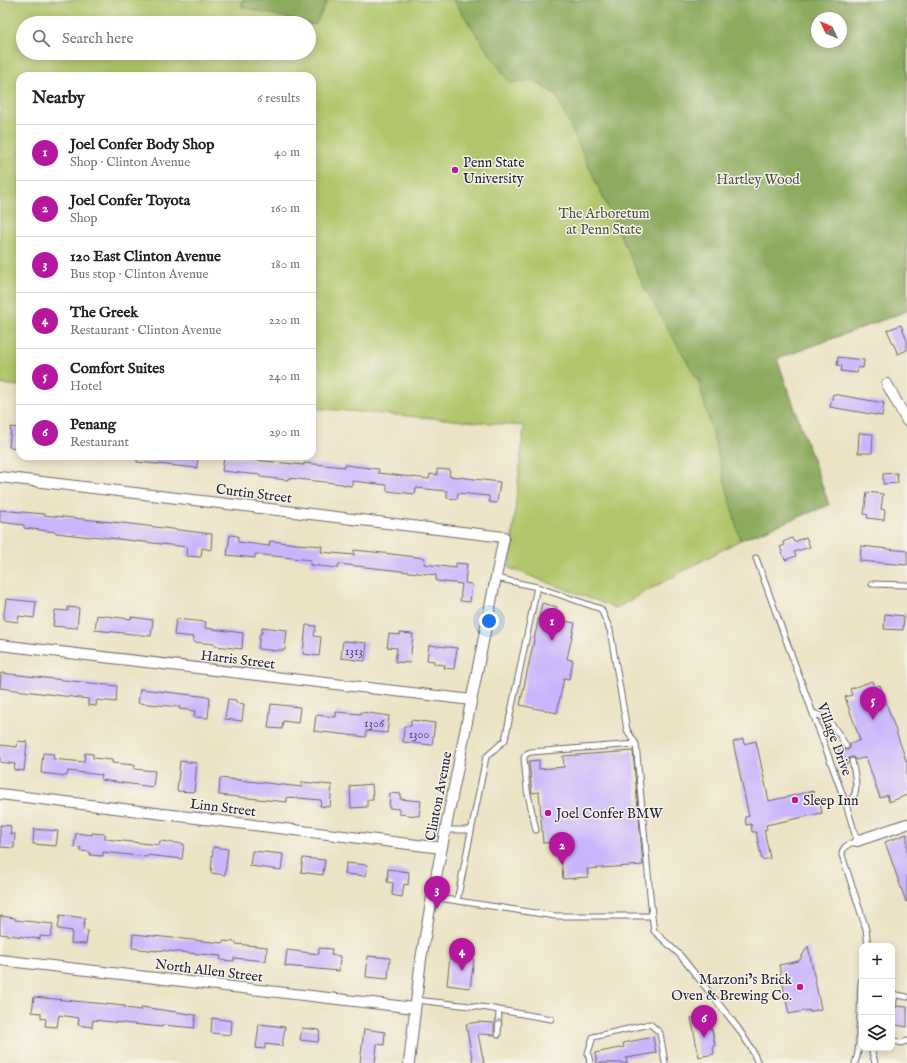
<!DOCTYPE html>
<meta charset="utf-8">
<style>
:root{--surface:#fff;--page:#f2f2f2;--text:#202124;--muted:#757577;--line:#e0e0e0;--accent:#b5179e}
body{margin:0;font-family:"IM FELL English",serif;background:var(--page);color:var(--text)}
.controls{position:absolute;right:12px;bottom:12px;display:grid;overflow:hidden;border-radius:8px;box-shadow:0 2px 10px #0003}
.controls button{width:36px;height:36px;display:grid;place-items:center;padding:0;border:0;border-bottom:1px solid var(--line);background:var(--surface);color:var(--text);font:20px sans-serif}
.compass{position:absolute;left:811px;top:12px;width:36px;height:36px;border-radius:50%;background:var(--surface);box-shadow:0 2px 10px #0003;rotate:314deg}
.you{position:absolute;left:489px;top:621px;width:14px;height:14px;margin:-10px;border:3px solid #fff;border-radius:50%;background:#1a73e8;box-shadow:0 0 0 6px #1a73e833}
.badge{display:grid;place-items:center;width:26px;height:26px;border-radius:50%;background:var(--accent);color:#fff;font-size:13px;font-weight:700}
.pin{position:absolute;translate:-50% -33px;filter:drop-shadow(0 1px 2px #0008)}
.pin::after{content:'';position:absolute;top:21px;width:14px;height:12px;background:inherit;clip-path:polygon(0 0,100% 0,50% 100%)}
.list{margin:0;padding:0;list-style:none}
h2{display:flex;justify-content:space-between;align-items:center;height:52px;margin:0;padding:0 16px;font-size:17px}
h2 small{font-size:13px;font-weight:400;color:var(--muted)}
.list li{display:grid;grid-template-columns:26px 1fr auto;gap:12px;align-items:center;box-sizing:border-box;height:56px;padding:0 16px;border-top:1px solid var(--line)}
.list b{display:block;font-size:15px;white-space:nowrap}
.list p{margin:0;font-size:13px;white-space:nowrap;color:var(--muted)}
.list em{font-size:13px;font-style:normal;color:var(--muted)}
.icon{flex:none;width:22px;height:22px;fill:none;stroke:currentColor;stroke-width:2;stroke-linecap:round;stroke-linejoin:round}
.map{position:relative;flex:none;width:907px;height:1063px;overflow:hidden}
.search{position:absolute;background:var(--surface);box-shadow:0 2px 10px #0003;left:16px;top:16px;width:300px;height:44px;display:flex;align-items:center;gap:10px;box-sizing:border-box;padding:0 14px;border-radius:22px;color:var(--muted);font-size:15px}
.panel{position:absolute;background:var(--surface);box-shadow:0 2px 10px #0003;left:16px;top:72px;width:300px;height:388px;border-radius:12px}
.map>svg:first-child{display:block}
</style>
<div class="map">
<svg width="907" height="1063" viewBox="0 0 907 1063">
<rect width="100%" height="100%" fill="#f7f3e8"/>
<filter id="ink" filterUnits="userSpaceOnUse"><feTurbulence type="fractalNoise" baseFrequency=".025" numOctaves="2"/><feDisplacementMap in="SourceGraphic" scale="8" xChannelSelector="R" yChannelSelector="G"/><feConvolveMatrix kernelMatrix="1 2 1 2 8 2 1 2 1" color-interpolation-filters="sRGB"/></filter>
<filter id="wash" filterUnits="userSpaceOnUse"><feTurbulence type="fractalNoise" baseFrequency=".012" numOctaves="4" result="noise"/><feDisplacementMap in="SourceGraphic" scale="16" xChannelSelector="R" yChannelSelector="G"/><feGaussianBlur stdDeviation="0.9" result="paint"/><feColorMatrix in="noise" values="0 0 0 0 0 0 0 0 0 0 0 0 0 0 0 0 0 1.4 0 .05"/><feComposite in="paint" operator="in"/></filter>
<g filter="url(#wash)">
<rect width="100%" height="100%" fill="#ece3c5"/>
<path fill="#b1c66b" stroke="#6a7453" fill-rule="evenodd" d="M0 0H907V311L777 359 829 505 740 540 616 608 509 568 524 426 312 408V76H20V386L0 384ZM817 18H841V42H817ZM23 23H309V53H23Z"/>
<path fill="#8cab5f" stroke="#57664d" fill-rule="evenodd" d="M242 0H328L315 25 242 7Z
M453 0H907V311L777 359 829 505 740 540 699 382 645 289 556 95 533 80 510 83ZM817 18H841V42H817Z"/>
<g id="blocks">
<path fill="#c9b4fd" d="M901 325 907 340V350L898 354 887 330Z
M838 357 864 360 863 368 858 367 857 373 841 371 842 366 837 365Z
M833 394 884 403 882 416 830 407Z
M11 427 20 428V448L9 447Z
M859 433 873 434 872 453H858Z
M137 456H198L197 468 137 462Z
M224 457 304 465V463L345 467V465L379 469 378 473 429 479 430 474 437 475V469L450 470 449 476 500 482 497 503 489 502V496L458 493 457 499 447 498V491L416 488 415 494 387 491V485L352 481V486L343 485V484L288 478V480L260 477V475L222 471Z
M897 473 898 483 883 484V474Z
M867 492 883 494 881 509 885 510 884 520 867 518 868 515 864 514Z
M0 510 44 514V515L131 524 212 534 211 550 202 548 201 557 186 556 187 547 92 536 91 537 56 533V532L24 528V525L0 522Z
M230 535 238 536V542L269 546 270 541 297 544 322 546 321 552 354 555V550L383 553 425 558 424 564 456 568V563L467 564 465 583 472 584 470 602 460 601 462 584 436 581V575L339 564 338 568 310 565 311 560 255 554V558L227 555Z
M806 537 810 547 794 552 796 556 785 560 780 547 785 545 783 542 792 538 794 542Z
M861 546 907 551V565L860 561Z
M6 599 36 602 34 618 19 616 18 622 3 620Z
M542 603 557 607 554 619 575 623 567 659 573 660 569 679 564 678 557 713 520 705Z
M68 607 79 608 77 628 53 626 55 610 68 611Z
M885 614 904 616 903 630 884 629Z
M97 615 131 619V617L153 620 151 636 95 630Z
M176 619 206 622 205 628 243 633 242 649 215 646V644L193 642 194 637 174 635Z
M306 625 316 626 314 636 321 637 319 656 303 654Z
M262 627 287 630 285 650H278V651L258 649 260 633H262Z
M400 633 413 634 410 663 395 662 397 648 387 647 389 634 400 635Z
M343 641 367 643 365 661 341 658Z
M429 645 457 648 454 669 444 668 445 665 434 664V661L427 660Z
M1 673 117 686 116 702 97 700 96 706 88 705V699L0 688Z
M872 681 874 687 880 685 907 763V795L889 802 887 795 880 798 866 757 856 760 854 757H851L848 759V763L843 765 838 749 842 747 844 750H848L850 748V744L860 740 845 697 852 695 850 689Z
M140 689 210 697 208 718 194 717 195 711 179 709 180 707 138 703Z
M228 699 236 700V703L244 704 242 721 225 719Z
M271 704 300 707 298 723 283 721 282 729 268 728Z
M336 712 361 714V712L389 716 387 733 366 731V737L314 731 316 715 336 717Z
M411 720 435 723 432 745 403 742 404 726H411Z
M743 739 744 744 756 741 769 801 813 791 815 800 819 799 822 813 766 825 767 829 764 830 770 858 762 860 756 832H752L751 824 746 825 745 817 749 816 733 742Z
M18 741 27 742 24 771 14 770 15 764 0 762V745L17 747Z
M633 751 643 865 587 869 588 877 563 879 560 842 543 843 539 792 532 793 529 761 539 760V769L564 767 563 756Z
M43 753 54 754 53 759 84 762 85 753 93 754V758L112 760V763L135 765 134 769 155 771 153 787 101 780 102 775 68 771 67 776 41 773Z
M180 761 197 763 194 792 177 791Z
M220 778 302 787V782L332 785 330 807 320 806 321 800 287 797V802L219 795Z
M372 784 373 800H367V807L351 808 350 786Z
M390 793 401 794 400 799 421 801 419 816 399 814V809L389 808Z
M0 825 11 826 10 834H15L14 848 0 847Z
M34 829 58 831 56 846 33 844Z
M76 833 92 835V833L105 834V839L159 845 160 841 184 844 182 859 147 855V857L103 852V856L90 855V852L80 851 81 848 74 847Z
M907 834V901L906 902 885 842Z
M213 847 228 849 225 875 211 873Z
M252 851 283 854 281 870 250 866Z
M303 858 325 860 323 875 301 872Z
M346 863 368 865 366 876 345 874Z
M388 869 409 872 408 885 404 884 402 897 392 895 393 883 387 882Z
M60 915 85 918 83 930 88 931 86 944 71 943 72 931 58 929Z
M0 916 15 918V920L53 924 51 937 40 936V939L0 934Z
M133 934 223 943V941L236 942V944L267 947 266 961 234 958V961L220 960 221 956 157 950V951L132 948Z
M808 946 821 1009 809 1012V1010L789 1014 779 965 799 961Z
M319 948 332 949 331 955 340 956 339 971 285 966 287 950 319 954Z
M368 956 390 958 388 979 366 977Z
M450 956 474 959 470 988 447 985Z
M34 997 125 1006V1008L141 1010 142 1007 196 1015 194 1028 163 1025 162 1027 93 1020 92 1027 78 1025 79 1018 59 1015 57 1027 45 1026 46 1019 41 1018V1013L32 1012Z
M897 1006 907 1007V1027L892 1024V1009H895Z
M706 1015 709 1029H712L715 1046H713L714 1054 699 1057 691 1018Z
M212 1018 232 1021 231 1035 211 1033Z
M478 1022 494 1023V1035L478 1034 484 1063H473L466 1024Z
M259 1024 285 1027 282 1046 265 1044V1049L256 1048Z
M302 1028 320 1030 318 1042 300 1040Z
M364 1029 385 1032 384 1045 377 1044 375 1063H360Z
M653 1037 656 1053 626 1058 627 1063H597L595 1053 624 1047 623 1043Z"/>
</g>
</g>
<g filter="url(#ink)">
<use href="#blocks" fill-opacity="0" stroke="#69666b" stroke-width="1"/>
<g fill="none" stroke-linecap="round" stroke-linejoin="round">
<defs>
<path id="lane" d="M756 558 846 804 857 841C849 844 842 846 842 855L866 929 868 946
M872 584 907 585
M813 713C829 717 838 732 846 746
M846 804C848 802 851 800 853 797 859 789 854 771 852 761
M446 830H471
M536 830 527 790 524 758C525 754 527 753 531 752L636 744
M432 897 555 916H652L636 744 627 730 610 630 601 609 537 587 496 578
M457 901 486 757 505 740 537 587
M652 916 654 931 680 955 738 1028 751 1048 758 1063
M892 994 907 997
M416 1000 488 1008 551 1019
M893 1005 895 995
M498 1035 499 1010
M892 1040 901 1043 907 1041
M871 1048 875 1063
M590 1063 588 1053 593 1037 650 1024 660 1033 665 1063
M855 1063C859 1053 859 1043 859 1032 859 1026 860 1019 860 1013 861 1001 859 990 862 979"/>
<path id="street" d="M887 384 907 421
M0 477 504 537 432 897 421 959 409 1063
M0 645 472 700
M0 794 442 848
M857 841 907 824
M0 960 415 1008"/>
</defs>
<use href="#lane" stroke="#69666b" stroke-width="7"/>
<use href="#street" stroke="#69666b" stroke-width="12"/>
<use href="#lane" stroke="#fff" stroke-width="5"/>
<use href="#street" stroke="#fff" stroke-width="10"/>
</g>
<defs><path id="oneway-chevron" d="M-2-3.5L2.5 0L-2 3.5" fill="none" stroke-width="1.6" stroke-linecap="round" stroke-linejoin="round"/></defs>
<use stroke="#9c9ca7" href="#oneway-chevron" transform="translate(499 1022) rotate(-88)"/>
</g>
<g fill="#b5179e" stroke="#f7f3e8" stroke-width="1.5">
<circle cx="455" cy="170" r="4"/>
<circle cx="795" cy="800" r="4"/>
<circle cx="548" cy="813" r="4"/>
<circle cx="800" cy="987" r="4"/>
</g>
<g text-anchor="middle" stroke-width="3" stroke-linejoin="round" paint-order="stroke">
<g font-size="12" fill="#4c466c">
<text x="354" y="655">1313</text>
<text x="374" y="727">1306</text>
<text x="419" y="738">1300</text>
</g>
<g font-size="14" fill="#22223b" stroke="#f7f3e8" text-anchor="start">
<text x="463" y="167">Penn State<tspan x="463" dy="16">University</tspan></text>
<text x="803" y="805">Sleep Inn</text>
<text x="556" y="818">Joel Confer BMW</text>
<text x="792" y="984" text-anchor="end">Marzoni’s Brick<tspan x="792" dy="16">Oven &amp; Brewing Co.</tspan></text>
</g>
<g font-size="14" fill="#4d5349" stroke="#f7f3e8">
<text x="758" y="184">Hartley Wood</text>
<text x="604" y="218">The Arboretum<tspan x="604" dy="16">at Penn State</tspan></text>
</g>
<g font-size="14" fill="#22223b" stroke="#f7f3e8">
<text transform="translate(254 493) rotate(7)" y="5">Curtin Street</text>
<text transform="translate(238 659) rotate(7)" y="5">Harris Street</text>
<text transform="translate(835 739) rotate(70)" y="5">Village Drive</text>
<text transform="translate(438 796) rotate(-79)" y="5">Clinton Avenue</text>
<text transform="translate(223 807) rotate(7)" y="5">Linn Street</text>
<text transform="translate(209 970) rotate(7)" y="5">North Allen Street</text>
</g>
</g>
</svg>
<div class="controls">
<button>+</button>
<button>−</button>
<button><svg class="icon" aria-label="layers" viewBox="0 0 24 24"><path d="M12 4l9 5-9 5-9-5zM3 14l9 5 9-5"/></svg></button>
</div>
<svg class="compass" viewBox="-18 -18 36 36"><path d="M0-13l5 13h-10z" fill="#e53935"/><path d="M0 13l5-13h-10z" fill="#757577"/></svg>
<div class="you"></div>
<div class="pin badge" style="left:552px;top:641px">1</div>
<div class="pin badge" style="left:562px;top:865px">2</div>
<div class="pin badge" style="left:437px;top:909px">3</div>
<div class="pin badge" style="left:462px;top:971px">4</div>
<div class="pin badge" style="left:873px;top:720px">5</div>
<div class="pin badge" style="left:704px;top:1038px">6</div>
<div class="search"><svg class="icon" aria-label="search" viewBox="0 0 24 24"><circle cx="10" cy="10" r="6"/><path d="M15 15l6 6"/></svg>Search here</div>
<section class="panel">
<h2>Nearby<small>6 results</small></h2>
<ul class="list">
<li><span class="badge">1</span><div><b>Joel Confer Body Shop</b><p>Shop · Clinton Avenue</p></div><em>40 m</em></li>
<li><span class="badge">2</span><div><b>Joel Confer Toyota</b><p>Shop</p></div><em>160 m</em></li>
<li><span class="badge">3</span><div><b>120 East Clinton Avenue</b><p>Bus stop · Clinton Avenue</p></div><em>180 m</em></li>
<li><span class="badge">4</span><div><b>The Greek</b><p>Restaurant · Clinton Avenue</p></div><em>220 m</em></li>
<li><span class="badge">5</span><div><b>Comfort Suites</b><p>Hotel</p></div><em>240 m</em></li>
<li><span class="badge">6</span><div><b>Penang</b><p>Restaurant</p></div><em>290 m</em></li>
</ul>
</section>
</div>
